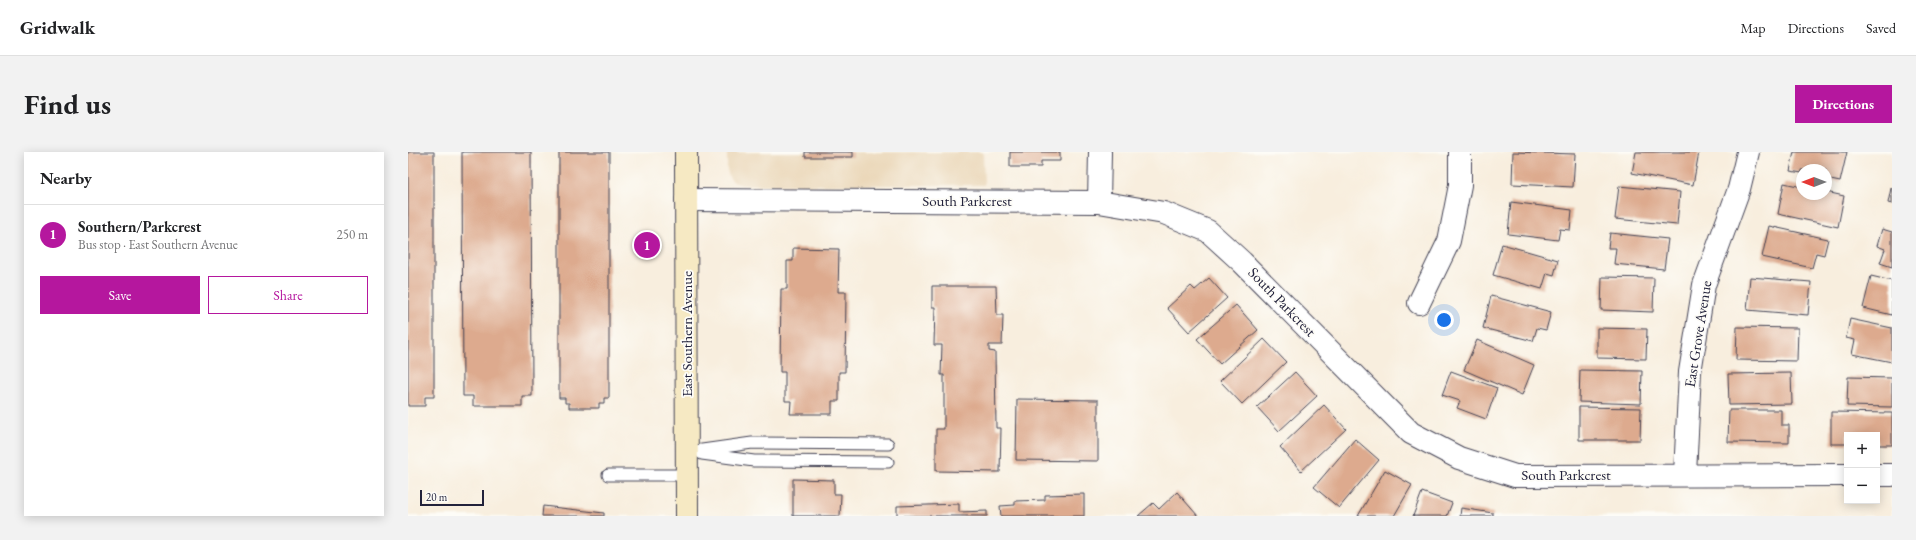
<!DOCTYPE html>
<meta charset="utf-8">
<style>
:root{--surface:#fff;--page:#f2f2f2;--text:#202124;--muted:#757577;--line:#e0e0e0;--accent:#b5179e}
body{margin:0;font-family:"EB Garamond",serif;background:var(--page);color:var(--text)}
.controls{position:absolute;right:12px;bottom:12px;display:grid;overflow:hidden;border-radius:0px;box-shadow:0 2px 10px #0003}
.controls button{width:36px;height:36px;display:grid;place-items:center;padding:0;border:0;border-bottom:1px solid var(--line);background:var(--surface);color:var(--text);font:20px sans-serif}
.compass{position:absolute;left:1388px;top:12px;width:36px;height:36px;border-radius:50%;background:var(--surface);box-shadow:0 2px 10px #0003;rotate:270deg}
.scale{position:absolute;left:12px;bottom:10px;width:64px;box-sizing:border-box;padding-left:4px;border:2px solid #22223b;border-top:0;font-size:11px;line-height:14px;white-space:nowrap;color:#22223b;-webkit-text-stroke:3px #fdfcf7;paint-order:stroke}
.you{position:absolute;left:1036px;top:168px;width:14px;height:14px;margin:-10px;border:3px solid #fff;border-radius:50%;background:#1a73e8;box-shadow:0 0 0 6px #1a73e833}
.badge{display:grid;place-items:center;width:26px;height:26px;border-radius:50%;background:var(--accent);color:#fff;font-size:13px;font-weight:700}
.pin{position:absolute;translate:-50% -50%;border:2px solid #fff;box-shadow:0 1px 4px #0006}
.list{margin:0;padding:0;list-style:none}
h2{display:flex;justify-content:space-between;align-items:center;height:52px;margin:0;padding:0 16px;font-size:17px}
h2 small{font-size:13px;font-weight:400;color:var(--muted)}
.list li{display:grid;grid-template-columns:26px 1fr auto;gap:12px;align-items:center;box-sizing:border-box;height:60px;padding:0 16px;border-top:1px solid var(--line)}
.list b{display:block;font-size:15px;white-space:nowrap}
.list p{margin:0;font-size:13px;white-space:nowrap;color:var(--muted)}
.list em{font-size:13px;font-style:normal;color:var(--muted)}
.actions{display:flex;gap:8px;padding:12px 16px}
.actions a{flex:1;padding:9px 0;border:1px solid var(--accent);border-radius:0px;text-align:center;font-size:14px;color:var(--accent)}
.actions .main{background:var(--accent);color:#fff}
.map{position:relative;flex:none;width:1484px;height:364px;overflow:hidden;border-radius:0px}
header{display:flex;align-items:center;gap:24px;box-sizing:border-box;height:56px;padding:0 20px;background:var(--surface);border-bottom:1px solid var(--line)}
header strong{font-size:19px}
nav{display:flex;gap:22px;margin-inline-start:auto;font-size:14px}
.intro{display:flex;align-items:center;justify-content:space-between;box-sizing:border-box;height:96px;padding:0 24px}
h1{margin:0;font-size:28px}
.button{padding:10px 18px;border-radius:0px;background:var(--accent);color:#fff;font-size:14px;font-weight:700}
main{display:flex;gap:24px;padding:0 24px}
aside{flex:1;background:var(--surface);border-radius:0px;box-shadow:0 2px 10px #0003}
.map>svg:first-child{display:block}
</style>
<header>
<strong>Gridwalk</strong>
<nav><a>Map</a><a>Directions</a><a>Saved</a></nav>
</header>
<div class="intro"><h1>Find us</h1><a class="button">Directions</a></div>
<main>
<aside>
<h2>Nearby<small></small></h2>
<ul class="list">
<li><span class="badge">1</span><div><b>Southern/Parkcrest</b><p>Bus stop · East Southern Avenue</p></div><em>250 m</em></li>
</ul>
<div class="actions"><a class="main">Save</a><a>Share</a></div>
</aside>
<div class="map">
<svg width="1484" height="364" viewBox="0 0 1484 364">
<rect width="100%" height="100%" fill="#fdfcf7"/>
<filter id="ink" filterUnits="userSpaceOnUse"><feTurbulence type="fractalNoise" baseFrequency=".025" numOctaves="2"/><feDisplacementMap in="SourceGraphic" scale="8" xChannelSelector="R" yChannelSelector="G"/><feConvolveMatrix kernelMatrix="1 2 1 2 8 2 1 2 1" color-interpolation-filters="sRGB"/></filter>
<filter id="wash" filterUnits="userSpaceOnUse"><feTurbulence type="fractalNoise" baseFrequency=".012" numOctaves="4" result="noise"/><feDisplacementMap in="SourceGraphic" scale="16" xChannelSelector="R" yChannelSelector="G"/><feGaussianBlur stdDeviation="0.9" result="paint"/><feColorMatrix in="noise" values="0 0 0 0 0 0 0 0 0 0 0 0 0 0 0 0 0 1.4 0 .05"/><feComposite in="paint" operator="in"/></filter>
<g filter="url(#wash)">
<rect width="100%" height="100%" fill="#f8eede"/>
<path fill="#ebd8ba" d="M319 0H575L576 33H334L326 30 321 25 319 17Z"/>
<g id="blocks">
<path fill="#ddaa8e" d="M0 0H26V245H17V254H0Z
M54 0H123L124 244H114V254H65V244H55Z
M151 0H201V246H196V251H191V256H161V251H157V246H151Z
M397 0H445V5H397Z
M602 0H652V9H633V15H602Z
M1105 0 1167 2 1165 35 1104 32Z
M1228 0H1291L1285 33 1224 21Z
M1386 0H1439L1432 30 1418 27V18H1394V21L1382 19Z
M1376 31 1394 35V42H1418V40L1436 44 1430 75 1370 62Z
M1211 34 1272 40 1269 73 1207 67Z
M1483 36H1484V52L1480 51Z
M1103 50 1164 58 1162 78 1152 77 1150 88 1100 82Z
M1361 74 1420 87 1416 103 1408 101 1404 116 1354 105Z
M1474 77 1484 80V115L1472 111 1477 97 1469 94Z
M1202 81 1260 87 1256 117 1206 112 1208 96H1200Z
M1094 92 1150 108 1146 123 1139 121 1134 137 1085 123Z
M385 96 431 97 430 140H438L437 220H431V249H424V262H382L383 249H377V220H372L373 137H379V109H385Z
M1463 124 1484 129V163L1455 156Z
M1194 125 1246 126 1245 160 1193 158Z
M1342 125 1403 130 1400 163 1339 158Z
M801 126 819 146 781 180 759 156 783 134 787 138Z
M524 134H588L589 163H595L594 193H581V199L587 200 588 276H593L592 320 528 319V277H536V223H533L534 193H526L527 155H524Z
M1083 144 1143 160 1138 178 1129 176 1125 189 1075 176Z
M828 153 850 178 812 212 789 187Z
M1442 167 1484 176V210L1444 202 1447 188 1438 186Z
M1329 175 1390 176 1389 209 1328 208Z
M1189 176 1239 177 1238 207 1189 206Z
M856 187 878 210 834 252 812 229Z
M1069 188 1126 213 1114 243 1056 218Z
M1172 218 1234 219 1233 252 1171 250Z
M1043 219 1089 236 1078 267 1049 256 1052 249 1034 243Z
M887 220 909 244 871 279 849 255Z
M1383 221 1384 252 1321 253 1320 222Z
M1440 225 1484 226V255L1439 254Z
M609 247 690 248V309L608 308Z
M916 253 938 277 893 319 872 295Z
M1171 255 1233 256 1232 288H1171Z
M1321 258H1373V273H1381V291L1320 290Z
M1423 260 1484 261V293H1469V283H1439V292H1423Z
M947 287 971 308 931 356 906 335Z
M977 318 1004 333 986 364H950Z
M385 327 426 328V342H433L432 364H385Z
M769 340 790 364H730L745 351 751 357Z
M1014 340 1044 351 1039 364H1005Z
M676 342V364H593L592 354 607 353V349L637 348V343Z
M551 352V360L579 359V364H489V354Z
M135 354 196 361V364H134Z
M1053 356 1085 361V364H1052Z"/>
</g>
</g>
<g filter="url(#ink)">
<use href="#blocks" fill-opacity="0" stroke="#424153" stroke-width="1"/>
<g fill="none" stroke-linecap="round" stroke-linejoin="round">
<defs>
<path id="service" d="M280 300 344 291 480 292
M294 302 346 309 480 310
M200 323H279"/>
<path id="minor" d="M278 48 691 50 756 61 800 79 834 110 1003 281 1051 306 1107 324 1439 323
M691 50 692 0
M1011 151 1041 89 1052 33V0
M1277 322 1282 220 1296 133 1331 37 1340 0
M1469 323H1484"/>
<path id="secondary" d="M278 0 279 364"/>
</defs>
<use href="#service" stroke="#424153" stroke-width="13"/>
<use href="#minor" stroke="#424153" stroke-width="24"/>
<use href="#secondary" stroke="#424153" stroke-width="24"/>
<use href="#service" stroke="#fff" stroke-width="11"/>
<use href="#minor" stroke="#fff" stroke-width="22"/>
<use href="#secondary" stroke="#f6e9c3" stroke-width="22"/>
</g>
</g>
<g text-anchor="middle" stroke-width="3.5" stroke-linejoin="round" paint-order="stroke">
<g font-size="15" fill="#22223b" stroke="#fdfcf7">
<text x="559" y="54">South Parkcrest</text>
<text transform="translate(874 150) rotate(46)" y="5">South Parkcrest</text>
<text transform="translate(279 182) rotate(-90)" y="5">East Southern Avenue</text>
<text transform="translate(1290 182) rotate(-81)" y="5">East Grove Avenue</text>
<text x="1158" y="328">South Parkcrest</text>
</g>
</g>
</svg>
<div class="controls">
<button>+</button>
<button>−</button>
</div>
<svg class="compass" viewBox="-18 -18 36 36"><path d="M0-13l5 13h-10z" fill="#e53935"/><path d="M0 13l5-13h-10z" fill="#757577"/></svg>
<div class="scale">20 m</div>
<div class="you"></div>
<div class="pin badge" style="left:239px;top:93px">1</div>
</div>
</main>
